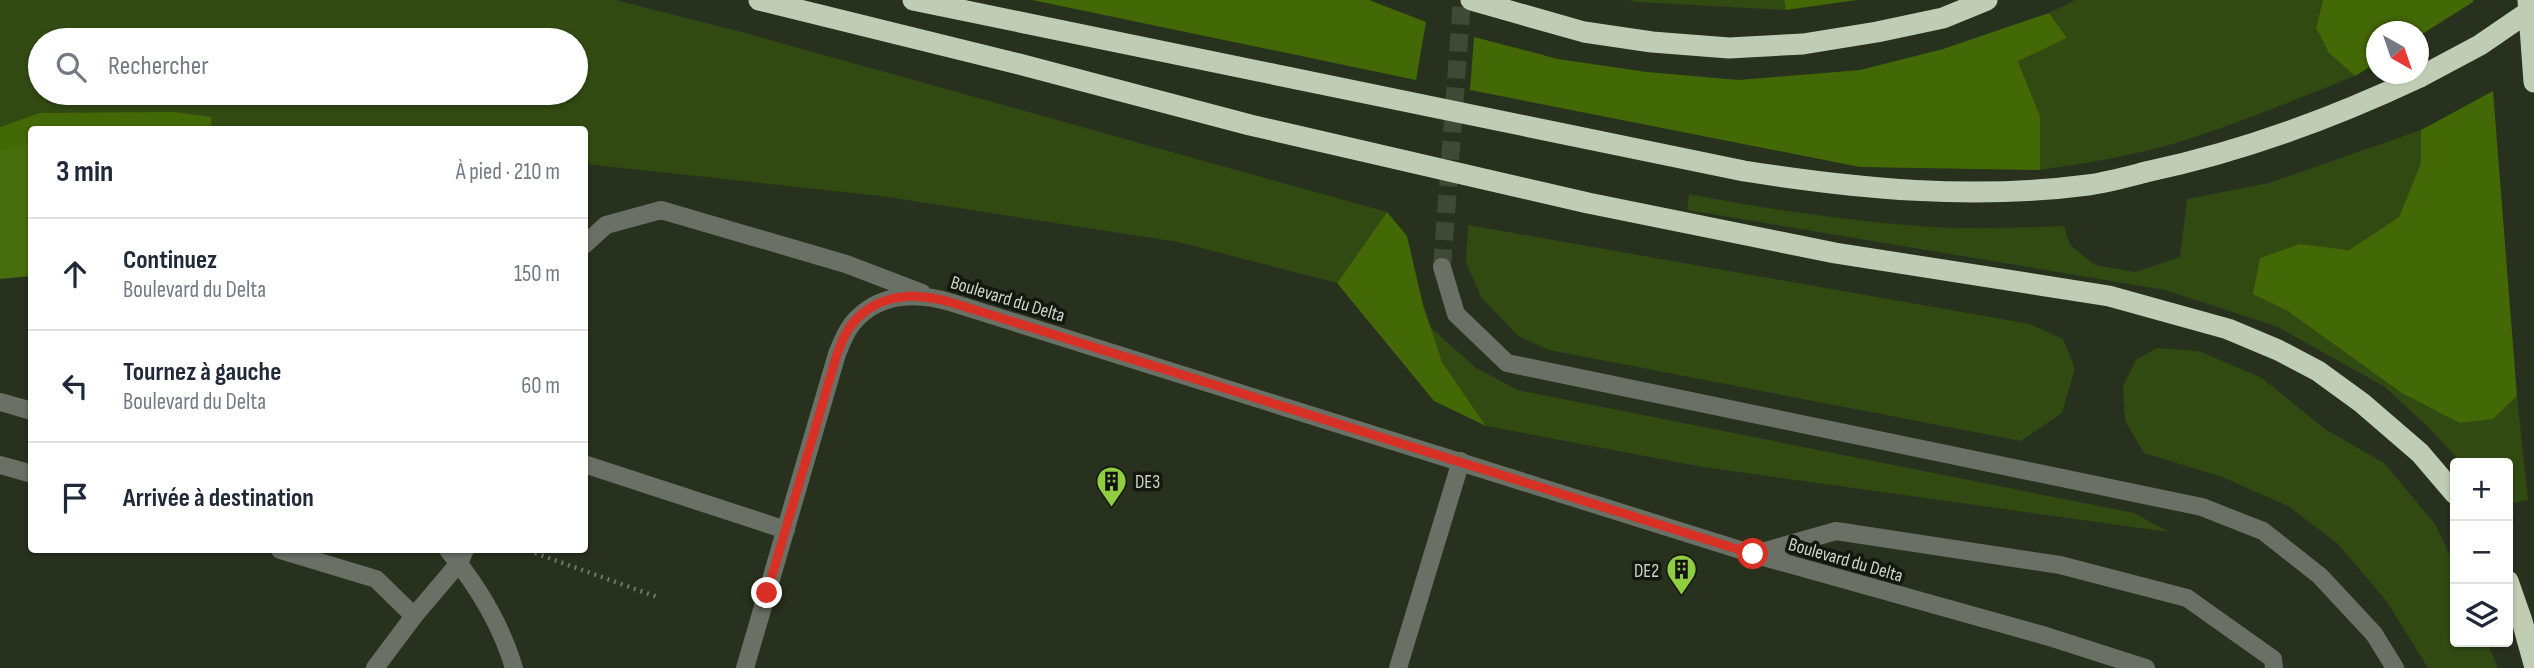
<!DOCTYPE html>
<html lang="fr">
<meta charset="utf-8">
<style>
:root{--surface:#fff;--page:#f6f6f7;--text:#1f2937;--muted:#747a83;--line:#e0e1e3}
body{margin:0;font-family:"Sofia Sans Condensed",sans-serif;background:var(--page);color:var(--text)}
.controls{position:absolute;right:21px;bottom:21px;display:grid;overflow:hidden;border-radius:7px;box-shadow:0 2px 5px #0004}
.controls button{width:63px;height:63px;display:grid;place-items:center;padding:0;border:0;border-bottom:2px solid var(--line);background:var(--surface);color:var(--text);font:35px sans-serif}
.compass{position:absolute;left:2366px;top:21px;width:63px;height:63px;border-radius:50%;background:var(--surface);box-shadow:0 2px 5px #0004;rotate:140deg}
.stop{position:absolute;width:21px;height:21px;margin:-16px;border:5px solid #d93025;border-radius:50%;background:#fff}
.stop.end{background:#d93025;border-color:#fff;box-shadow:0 2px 7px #0008}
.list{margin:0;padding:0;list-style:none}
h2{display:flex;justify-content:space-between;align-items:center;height:91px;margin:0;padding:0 28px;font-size:30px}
h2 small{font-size:23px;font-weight:400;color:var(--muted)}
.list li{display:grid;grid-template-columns:46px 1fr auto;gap:21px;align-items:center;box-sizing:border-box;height:112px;padding:0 28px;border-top:2px solid var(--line)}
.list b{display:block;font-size:26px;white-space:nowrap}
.list p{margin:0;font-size:23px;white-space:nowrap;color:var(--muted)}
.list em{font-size:23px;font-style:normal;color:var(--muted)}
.icon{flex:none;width:38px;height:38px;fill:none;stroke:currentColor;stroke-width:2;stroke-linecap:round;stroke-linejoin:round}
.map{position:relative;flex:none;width:2534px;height:668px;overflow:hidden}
.search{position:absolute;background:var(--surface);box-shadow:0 2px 5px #0004;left:28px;top:28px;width:560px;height:77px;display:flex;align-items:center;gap:18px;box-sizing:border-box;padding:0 24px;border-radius:38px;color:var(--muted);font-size:26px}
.panel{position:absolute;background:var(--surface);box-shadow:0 2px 5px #0004;left:28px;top:126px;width:560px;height:427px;border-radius:7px}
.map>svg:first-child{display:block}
</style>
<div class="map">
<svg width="2534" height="668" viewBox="0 0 2534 668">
<rect width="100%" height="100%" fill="#27311d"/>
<path fill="#314a12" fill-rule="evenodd" d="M0 0H616L749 34 1387 212 1337 283 1178 242 881 196 585 164 584 130H212L211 117 39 113 0 127ZM40 40H576V93H40Z
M1627 0H1784L1786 10 1639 2Z
M2075 0H2323L2316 28 2329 53 2355 76C2298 99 2241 122 2183 141 2136 155 2088 163 2040 170V116L2018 60 2067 38 2049 13Z
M2421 130V163L2399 217 2349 250 2300 244 2254 294 2493 419 2517 396 2528 500 2508 504V463H2462L2429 428 2385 387 2278 327 2165 290 1687 210 1689 194C1761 208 1834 219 1907 225 1959 230 2012 228 2064 226L2070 245 2095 265 2135 272 2180 257 2187 199 2269 183Z
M1468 225 2030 324 2063 339 2075 368 2062 413 2021 441 1549 350 1518 336 1481 297 1466 262Z
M1429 326 1476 368 1518 390 2134 513 2169 532 1703 467 1486 426 1442 362Z
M2157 348 2199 351 2262 378 2325 429 2384 463 2435 524 2455 566V642H2487L2498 668H2428L2387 602 2338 544 2288 506 2222 477 2144 453 2125 421 2123 386 2136 360Z"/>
<path fill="#436806" d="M1032 0H1369L1426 22 1416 80Z
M1784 0H1857L1786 10Z
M2323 0H2473V2L2419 36 2418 32H2376V63L2355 76 2329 53 2316 28Z
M2049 13 2067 38 2018 61 2040 116V170L1860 167 1470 90 1474 37 1558 59 1647 72 1739 80 1860 70 1943 49Z
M2493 91 2517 396 2493 419 2460 423 2402 393 2289 312 2253 294 2260 258 2300 244 2349 250 2399 217 2421 163V130Z
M174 112 211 117 212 129 32 130 31 234 0 230V127L39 113Z
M1387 212 1407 236 1423 305 1442 362 1486 426 1434 401 1337 283Z"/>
<path fill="#476d0e" d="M31 144V276L0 279V151Z"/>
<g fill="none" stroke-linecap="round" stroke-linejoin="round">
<path stroke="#404936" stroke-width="18" stroke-dasharray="18 9" stroke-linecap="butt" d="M1442 267 1462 0"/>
<path stroke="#6f7766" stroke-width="4.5" stroke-dasharray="2 5" stroke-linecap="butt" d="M535 553 660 598"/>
<path stroke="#6b7066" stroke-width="18" d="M584 245 606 225 661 210 846 264 922 293
M1442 267 1456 314 1507 363 2202 507 2263 531 2320 576 2374 634 2395 668
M0 402 32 411
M584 464 786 530
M0 465 32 474
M280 550 376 579 414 616
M448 550C477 585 501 624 514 668
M1755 554 1836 531 2060 565 2187 598 2273 659 2274 668
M375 668 414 616 459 563 465 550
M745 668 837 354C841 344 845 333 852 324 878 292 917 292 953 303L1753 554 2046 636 2146 668
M1398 668 1461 461"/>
<path stroke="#c0cdb4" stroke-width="21" d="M759 0 1019 64 1250 125 1588 203 1835 253 2109 296 2228 329 2278 350 2318 371 2362 403 2420 453 2455 494
M913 0 1744 171C1858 189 1973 200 2088 185 2109 182 2130 176 2150 171 2245 151 2333 118 2420 77
M1471 0 1584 32 1652 42 1729 48 1803 44 1877 32 1943 18 1987 0
M2528 0 2534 82
M2508 581 2522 621 2534 664"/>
<path stroke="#c0cdb4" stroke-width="21" d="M2420 77 2480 45 2534 8"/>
</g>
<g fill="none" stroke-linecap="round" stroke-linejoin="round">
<path stroke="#d93025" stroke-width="9" d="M767 593 837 354C841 344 845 332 852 324 878 292 917 292 953 303L1753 554"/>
</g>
<defs>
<symbol id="building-pin" viewBox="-11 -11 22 30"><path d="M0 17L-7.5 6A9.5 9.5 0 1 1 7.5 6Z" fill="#90cd41" stroke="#13170e"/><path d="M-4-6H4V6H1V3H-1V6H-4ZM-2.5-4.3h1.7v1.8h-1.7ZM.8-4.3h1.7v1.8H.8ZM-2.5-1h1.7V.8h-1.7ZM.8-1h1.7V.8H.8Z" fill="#111"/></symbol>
</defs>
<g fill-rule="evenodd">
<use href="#building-pin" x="1094" y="464" width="35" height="47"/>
<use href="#building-pin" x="1664" y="552" width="35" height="47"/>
</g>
<g text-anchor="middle" stroke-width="7" stroke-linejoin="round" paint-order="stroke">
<g font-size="19" fill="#cdd4c7" stroke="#13170e">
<text transform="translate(1008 298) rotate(17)" y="7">Boulevard du Delta</text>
<text transform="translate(1846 559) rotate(16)" y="7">Boulevard du Delta</text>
</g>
<g font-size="19" fill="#cdd4c7" stroke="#13170e" text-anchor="start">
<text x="1135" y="488">DE3</text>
<text x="1659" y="577" text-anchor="end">DE2</text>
</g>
</g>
</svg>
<div class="controls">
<button>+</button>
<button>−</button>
<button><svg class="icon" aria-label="layers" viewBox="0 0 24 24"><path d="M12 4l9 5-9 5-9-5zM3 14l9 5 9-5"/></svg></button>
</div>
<svg class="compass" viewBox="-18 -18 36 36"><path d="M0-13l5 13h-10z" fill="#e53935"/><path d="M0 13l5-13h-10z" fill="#747a83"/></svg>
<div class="stop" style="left:1753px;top:554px"></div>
<div class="stop end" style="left:767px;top:593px"></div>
<div class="search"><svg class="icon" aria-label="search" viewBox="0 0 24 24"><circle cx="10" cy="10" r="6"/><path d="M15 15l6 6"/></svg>Rechercher</div>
<section class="panel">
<h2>3 min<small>À pied · 210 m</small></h2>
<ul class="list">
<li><svg class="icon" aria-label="ahead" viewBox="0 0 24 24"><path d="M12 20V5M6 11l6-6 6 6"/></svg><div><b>Continuez</b><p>Boulevard du Delta</p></div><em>150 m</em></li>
<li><svg class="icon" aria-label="left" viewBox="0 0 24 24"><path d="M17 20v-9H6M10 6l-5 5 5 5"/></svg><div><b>Tournez à gauche</b><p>Boulevard du Delta</p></div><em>60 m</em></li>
<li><svg class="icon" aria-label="arrive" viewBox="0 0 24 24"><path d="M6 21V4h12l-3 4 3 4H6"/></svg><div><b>Arrivée à destination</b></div></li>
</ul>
</section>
</div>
